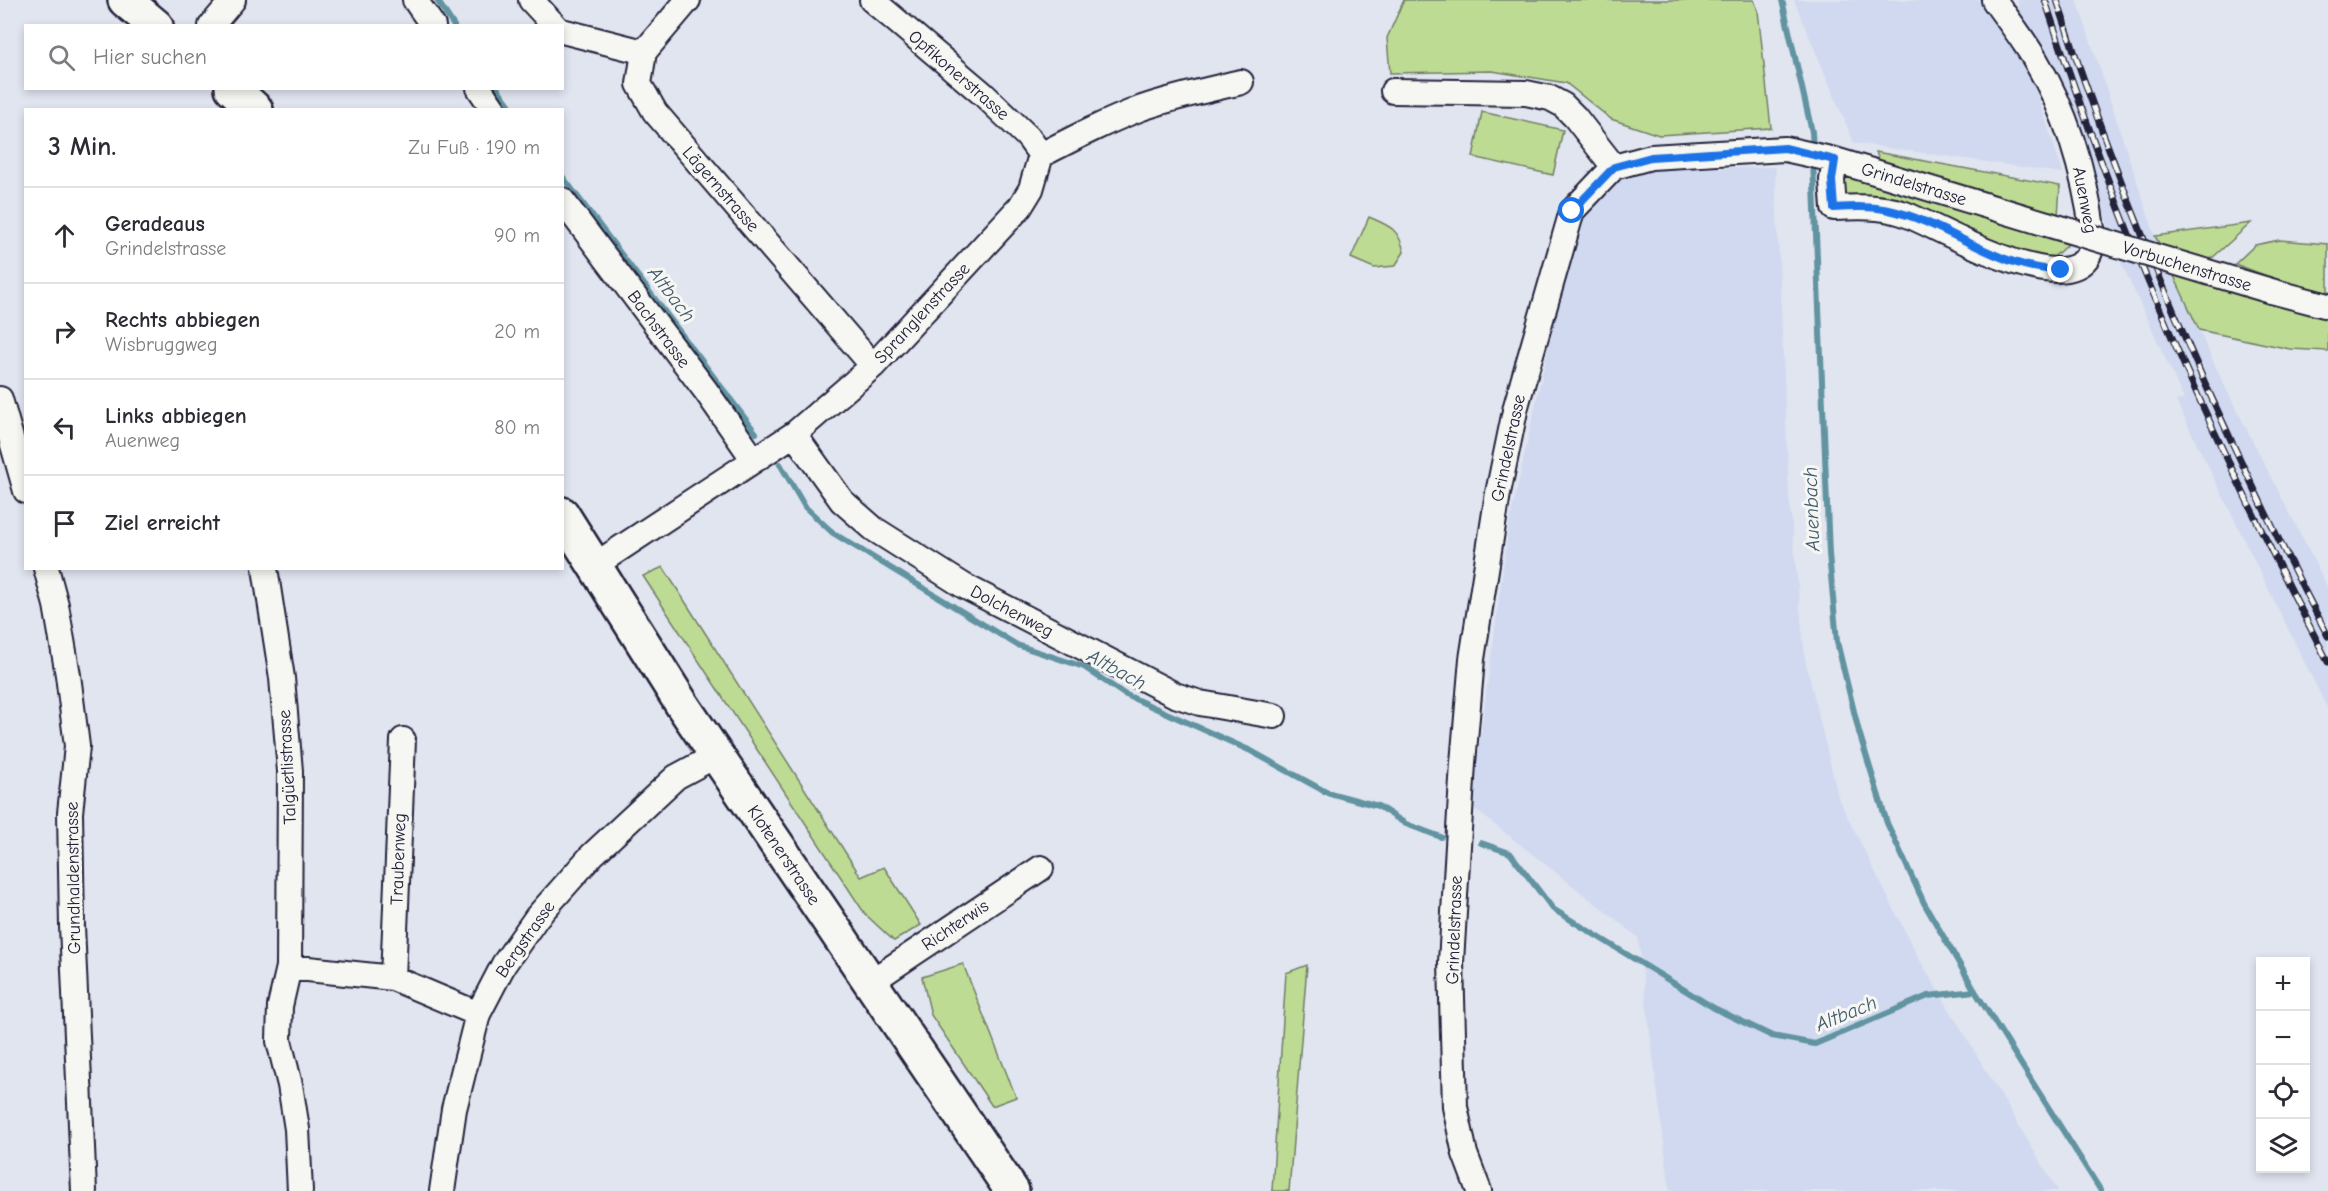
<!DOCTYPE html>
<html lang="de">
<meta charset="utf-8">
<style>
:root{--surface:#fff;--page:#f2f2f3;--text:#2b2b33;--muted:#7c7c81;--line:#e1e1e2}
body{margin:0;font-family:"Comic Neue",sans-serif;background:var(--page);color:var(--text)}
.controls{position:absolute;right:18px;bottom:18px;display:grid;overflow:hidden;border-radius:0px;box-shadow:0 3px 9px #0003}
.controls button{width:54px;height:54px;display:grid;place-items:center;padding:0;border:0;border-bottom:2px solid var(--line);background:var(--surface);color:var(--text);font:30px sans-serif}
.stop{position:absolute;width:18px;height:18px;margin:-14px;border:4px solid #1a73e8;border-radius:50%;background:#fff}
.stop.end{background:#1a73e8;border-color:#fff;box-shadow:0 2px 6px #0008}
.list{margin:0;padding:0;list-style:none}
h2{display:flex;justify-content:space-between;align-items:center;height:78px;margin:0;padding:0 24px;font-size:26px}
h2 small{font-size:20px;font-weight:400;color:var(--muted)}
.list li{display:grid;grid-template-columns:39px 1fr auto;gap:18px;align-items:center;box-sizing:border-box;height:96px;padding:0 24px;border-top:2px solid var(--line)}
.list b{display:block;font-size:22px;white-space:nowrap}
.list p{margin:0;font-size:20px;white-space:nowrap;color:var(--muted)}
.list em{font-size:20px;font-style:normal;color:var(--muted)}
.icon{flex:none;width:33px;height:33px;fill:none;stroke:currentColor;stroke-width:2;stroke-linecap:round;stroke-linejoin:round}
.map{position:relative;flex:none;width:2328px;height:1191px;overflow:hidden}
.search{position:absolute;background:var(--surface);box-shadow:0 3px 9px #0003;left:24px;top:24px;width:540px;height:66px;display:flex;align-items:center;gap:15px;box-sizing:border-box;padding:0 21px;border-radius:0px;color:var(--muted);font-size:22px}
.panel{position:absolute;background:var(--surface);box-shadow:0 3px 9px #0003;left:24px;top:108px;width:540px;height:462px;border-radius:0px}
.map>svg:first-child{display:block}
</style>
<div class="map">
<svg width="2328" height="1191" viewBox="0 0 2328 1191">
<rect width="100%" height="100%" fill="#e0e5f0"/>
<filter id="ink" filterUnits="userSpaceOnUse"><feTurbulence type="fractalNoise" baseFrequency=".0167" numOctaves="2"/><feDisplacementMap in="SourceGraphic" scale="12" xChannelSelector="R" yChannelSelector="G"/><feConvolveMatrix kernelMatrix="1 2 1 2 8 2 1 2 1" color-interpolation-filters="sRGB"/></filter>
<g filter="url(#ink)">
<path fill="#d0d9ef" d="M1794 0H1987L2025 57 2063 173 1854 143Z
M2017 0H2077L2155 236 2227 391 2328 588V710L2176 401 2184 399 2120 260 2071 117 2027 36Z
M1775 167 1789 495 1805 659 1839 800 1918 957 2058 1191H1670L1638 937 1471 806 1509 525 1587 171Z"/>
<path fill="#bedb93" stroke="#707e67" stroke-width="1.5" d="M1404 0H1754L1758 11 1771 128 1659 135 1611 119 1566 83 1492 71 1390 73 1387 38Z
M1482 112 1563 130 1553 175 1473 157Z
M1876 152 2060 186 2058 216 1880 163Z
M1845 176 2068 244 2048 262 1885 202 1841 194Z
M1369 217C1390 226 1399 229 1404 252L1395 266 1374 268 1351 258Z
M2251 223 2210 260 2160 245 2155 236Z
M2279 240 2328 244V295L2307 291 2235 264 2255 245Z
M2173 274 2328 316V351L2290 349 2199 330Z
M663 567 861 877 884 867 921 925 894 941 865 914 643 576Z
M963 964 1016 1097 992 1106 931 1015 922 977Z
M1307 965 1289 1191H1272L1286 973Z"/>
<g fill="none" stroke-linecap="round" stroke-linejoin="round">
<path stroke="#6293a1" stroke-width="6" d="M437 0 454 26
M1782 0 1812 132 1813 149
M497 88 513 110
M1813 160 1829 554 1837 642 1859 732 1887 823 1924 903 1975 991 2101 1191
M562 176 756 433
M780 464 805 507 833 533 1017 645 1084 667 1124 694 1251 751 1326 792 1378 806 1406 824 1441 837
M1481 843 1510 853 1553 909 1714 1008 1772 1036 1815 1044 1928 996 1975 991"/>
<defs>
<path id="street" d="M415 0 433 26
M531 0 555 26
M688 0 644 52 639 84 655 112 873 366
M872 0 983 94 1028 137 1041 155
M211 26 233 0
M562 31 644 52
M479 88 494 110
M1393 91 1526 93 1550 98 1563 105 1575 117 1614 167
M1835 160 1832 180 1834 208C1857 207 1880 206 1902 213 1939 225 2091 320 2093 235 2085 175 2067 113 2036 61 2024 40 2008 20 1994 0
M562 200 706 391 754 460
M2271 291 2328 306
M0 399 26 491
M794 434 842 501 874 529 964 586 1175 695 1200 703 1274 716
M595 565 794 434 873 366 1020 207 1031 189 1041 155C1074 138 1107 121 1142 108 1174 97 1207 90 1241 82
M46 568 56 605 68 675 77 746 70 813 72 926 84 1191
M265 568 282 678 290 771 289 967 280 1006 279 1041 290 1085 297 1129 300 1191
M289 967 393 978 478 1014
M393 978 403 740
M869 983 1041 868
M442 1191 454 1109 478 1014 504 964 537 917 592 855 676 777 717 755
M1479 1191 1465 1154 1455 1107 1451 962 1463 763 1472 659 1498 493 1516 406 1572 211 1614 167 1651 157 1785 149 1835 160 2047 224"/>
<path id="secondary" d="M125 0 156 26
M232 88 256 110
M562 514 683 706 1012 1191"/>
</defs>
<use href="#street" stroke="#22223b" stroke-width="28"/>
<use href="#secondary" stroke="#22223b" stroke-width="38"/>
<use href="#street" stroke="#f6f6f2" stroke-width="24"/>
<use href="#secondary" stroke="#f6f6f2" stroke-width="33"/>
<defs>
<path id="rail" d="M2045 0C2076 95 2110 189 2148 281 2202 411 2263 537 2328 662
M2057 0C2128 220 2221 432 2328 636"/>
</defs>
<use href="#rail" stroke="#22223b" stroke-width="7"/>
<use href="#rail" stroke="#f6f6f2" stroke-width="4.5" stroke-dasharray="14" stroke-linecap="butt"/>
<defs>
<path id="street-bridge" d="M2047 224 2271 291"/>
</defs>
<use href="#street-bridge" stroke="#22223b" stroke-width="28" stroke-linecap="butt"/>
<use href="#street-bridge" stroke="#f6f6f2" stroke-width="24"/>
</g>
</g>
<g fill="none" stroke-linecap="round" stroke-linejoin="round" filter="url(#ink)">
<path stroke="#1a73e8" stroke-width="8" d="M1572 211 1614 167 1651 157 1785 148 1835 160 1832 180 1834 208C1852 207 1871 206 1889 210 1949 223 1997 270 2061 270"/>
</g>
<g text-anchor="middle" stroke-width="6" stroke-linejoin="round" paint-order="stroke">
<g font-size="18" fill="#22223b" stroke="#f6f6f2">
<text transform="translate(959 75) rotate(41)" y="6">Opfikonerstrasse</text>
<text transform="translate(1914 184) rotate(17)" y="6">Grindelstrasse</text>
<text transform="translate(721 189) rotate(49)" y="6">Lägernstrasse</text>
<text transform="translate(2085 200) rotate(79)" y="6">Auenweg</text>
<text transform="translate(2187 266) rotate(17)" y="6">Vorbuchenstrasse</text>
<text transform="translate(922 313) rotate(-47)" y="6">Spranglenstrasse</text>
<text transform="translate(659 329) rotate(53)" y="6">Bachstrasse</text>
<text transform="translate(1508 448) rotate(-78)" y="6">Grindelstrasse</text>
<text transform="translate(1012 611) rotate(28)" y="6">Dolchenweg</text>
<text transform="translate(287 767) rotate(-93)" y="6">Talgüetlistrasse</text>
<text transform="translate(784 855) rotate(56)" y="6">Klotenerstrasse</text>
<text transform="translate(398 859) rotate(-88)" y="6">Traubenweg</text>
<text transform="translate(73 878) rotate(-91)" y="6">Grundhaldenstrasse</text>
<text transform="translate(955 925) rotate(-34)" y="6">Richterwis</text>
<text transform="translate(1454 930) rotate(-88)" y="6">Grindelstrasse</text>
<text transform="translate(525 939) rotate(-55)" y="6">Bergstrasse</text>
</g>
<g font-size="20" font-style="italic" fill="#425a6e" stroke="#f6f6f2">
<text transform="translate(672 294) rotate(53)" y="7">Altbach</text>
<text transform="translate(1811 509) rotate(-92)" y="7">Auenbach</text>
<text transform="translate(1117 669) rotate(29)" y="7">Altbach</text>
<text transform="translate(1846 1013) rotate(-22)" y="7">Altbach</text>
</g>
</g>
</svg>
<div class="controls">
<button>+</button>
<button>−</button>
<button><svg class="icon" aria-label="locate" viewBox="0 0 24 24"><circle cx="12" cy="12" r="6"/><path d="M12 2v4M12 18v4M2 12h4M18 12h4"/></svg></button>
<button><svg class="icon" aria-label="layers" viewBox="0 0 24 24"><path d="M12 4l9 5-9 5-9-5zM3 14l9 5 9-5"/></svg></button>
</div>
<div class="stop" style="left:1572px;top:211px"></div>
<div class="stop end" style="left:2061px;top:270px"></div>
<div class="search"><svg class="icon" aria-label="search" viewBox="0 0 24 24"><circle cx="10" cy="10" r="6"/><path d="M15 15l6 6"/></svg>Hier suchen</div>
<section class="panel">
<h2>3 Min.<small>Zu Fuß · 190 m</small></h2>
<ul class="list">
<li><svg class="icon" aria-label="ahead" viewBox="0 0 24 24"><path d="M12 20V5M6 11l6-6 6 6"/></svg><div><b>Geradeaus</b><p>Grindelstrasse</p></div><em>90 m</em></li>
<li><svg class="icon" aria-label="right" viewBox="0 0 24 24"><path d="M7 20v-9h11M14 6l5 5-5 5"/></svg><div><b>Rechts abbiegen</b><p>Wisbruggweg</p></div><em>20 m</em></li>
<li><svg class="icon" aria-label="left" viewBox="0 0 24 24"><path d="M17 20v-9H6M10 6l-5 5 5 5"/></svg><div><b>Links abbiegen</b><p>Auenweg</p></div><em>80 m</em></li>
<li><svg class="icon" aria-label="arrive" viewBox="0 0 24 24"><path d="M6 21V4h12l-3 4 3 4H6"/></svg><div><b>Ziel erreicht</b></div></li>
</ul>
</section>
</div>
